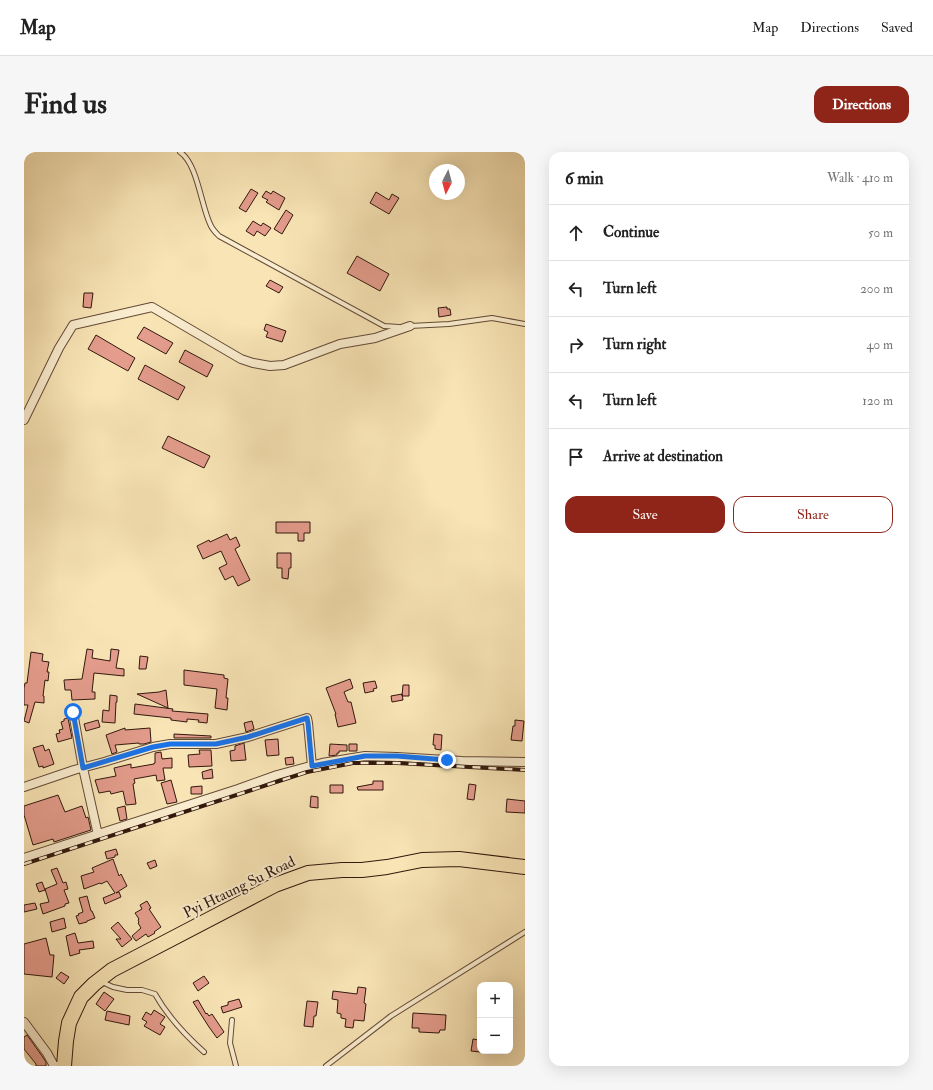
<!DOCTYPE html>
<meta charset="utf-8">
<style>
:root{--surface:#fff;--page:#f6f6f6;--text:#222;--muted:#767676;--line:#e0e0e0;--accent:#8f2418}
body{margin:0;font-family:"IM FELL Double Pica",serif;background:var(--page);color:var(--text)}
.controls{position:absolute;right:12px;bottom:12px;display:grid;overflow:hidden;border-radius:8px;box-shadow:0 4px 16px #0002}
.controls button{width:36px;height:36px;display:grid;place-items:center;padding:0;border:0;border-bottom:1px solid var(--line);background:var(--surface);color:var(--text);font:20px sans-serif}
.compass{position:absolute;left:405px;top:12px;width:36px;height:36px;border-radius:50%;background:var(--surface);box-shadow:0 4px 16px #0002;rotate:186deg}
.stop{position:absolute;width:12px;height:12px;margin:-9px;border:3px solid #1a73e8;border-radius:50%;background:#fff}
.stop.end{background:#1a73e8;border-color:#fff;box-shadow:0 1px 4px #0008}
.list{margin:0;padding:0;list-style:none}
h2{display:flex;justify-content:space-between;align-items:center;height:52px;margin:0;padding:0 16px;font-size:17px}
h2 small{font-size:13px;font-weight:400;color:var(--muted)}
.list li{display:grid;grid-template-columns:26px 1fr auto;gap:12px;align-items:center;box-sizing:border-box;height:56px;padding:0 16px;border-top:1px solid var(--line)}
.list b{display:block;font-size:15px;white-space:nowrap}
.list em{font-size:13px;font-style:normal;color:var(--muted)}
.actions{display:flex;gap:8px;padding:12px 16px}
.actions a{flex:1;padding:9px 0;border:1px solid var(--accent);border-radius:12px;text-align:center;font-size:14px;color:var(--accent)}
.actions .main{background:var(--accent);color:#fff}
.icon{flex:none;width:22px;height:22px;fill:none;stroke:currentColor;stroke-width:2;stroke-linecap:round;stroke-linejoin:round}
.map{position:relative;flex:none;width:501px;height:914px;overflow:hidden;border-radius:12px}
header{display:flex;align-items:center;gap:24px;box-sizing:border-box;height:56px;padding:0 20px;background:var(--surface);border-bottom:1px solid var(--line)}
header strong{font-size:19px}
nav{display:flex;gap:22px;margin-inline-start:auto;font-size:14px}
.intro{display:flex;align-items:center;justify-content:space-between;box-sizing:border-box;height:96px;padding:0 24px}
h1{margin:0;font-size:28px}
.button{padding:10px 18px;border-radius:12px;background:var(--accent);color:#fff;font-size:14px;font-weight:700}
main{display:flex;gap:24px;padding:0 24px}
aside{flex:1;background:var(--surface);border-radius:12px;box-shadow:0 4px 16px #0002}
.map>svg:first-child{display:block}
</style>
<header>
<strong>Map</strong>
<nav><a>Map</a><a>Directions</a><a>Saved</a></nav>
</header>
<div class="intro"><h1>Find us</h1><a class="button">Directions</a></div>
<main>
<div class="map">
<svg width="501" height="914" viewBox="0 0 501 914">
<rect width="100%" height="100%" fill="#f8e4b5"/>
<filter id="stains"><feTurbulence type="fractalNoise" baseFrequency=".005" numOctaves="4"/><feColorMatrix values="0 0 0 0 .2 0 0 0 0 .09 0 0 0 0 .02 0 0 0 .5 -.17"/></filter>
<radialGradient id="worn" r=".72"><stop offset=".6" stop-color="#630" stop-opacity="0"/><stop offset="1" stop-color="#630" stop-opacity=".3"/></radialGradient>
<path fill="#e49c8c" stroke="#31170c" d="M227 37 234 41 222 60 215 56Z
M242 39 247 42 249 39 261 46 255 58 242 50 244 48 238 45Z
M352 40 365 48 368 42 375 46 365 62 346 51Z
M262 58 269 63 258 82 250 77Z
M229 69 237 74 239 71 247 76 241 84 233 79 230 84 222 79Z
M333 104 365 122 356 139 323 121Z
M246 128 259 135 255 141 242 134Z
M60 141H69L67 156 59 155Z
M423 155V157H426L427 163 415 165 414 156Z
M242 172 262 179 258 190 242 185 244 180 240 178Z
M120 175 149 191 142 202 113 186Z
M72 183 111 206 104 219 64 197Z
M161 198 189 213 183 225 155 210Z
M121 213 161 235 154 248 114 227Z
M144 284 186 304 180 316 138 296Z
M252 370H286V381H280V389H274V381H252Z
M203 382 206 388 212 385 216 394 211 397 226 428 214 434 209 424 201 428 195 416 203 412 197 399 179 407 173 394 185 388 186 390Z
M253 401H267V416H265L264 427 258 426V416H253Z
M63 497 69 498 68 506 86 509 87 497 95 498 92 516 100 517V524L70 521 68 540H71V547L48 548 47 538H41L40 528 58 527Z
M7 500 19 502 18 509 25 510 23 520H25L24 529 21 528 19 544H20V551L11 550 5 571 0 569 4 553H0V536L1 531H3Z
M116 504 124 505 122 517H115Z
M160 518 200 523V526L204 527 202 546H204L203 558 191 556 193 537 160 533Z
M326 527 329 536 320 540 324 550H327L332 571 314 575 311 562H312L302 536Z
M351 529 353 536 349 537 350 539 341 541 339 531Z
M379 533H385V544H378Z
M142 538 144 556 113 542 135 540Z
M378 542 379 548 368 550 367 544Z
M86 543 93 544V550H92L91 571 78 570 79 558 85 559Z
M111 552 149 557 148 559 184 562 183 571 174 570 175 568 163 567V570L147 568V566L110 562Z
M44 566 48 586 34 590 32 582 36 581 35 578 39 577 37 570 40 569V567Z
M74 568 76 575 62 579 60 572Z
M491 568 500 569 498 589 487 588 489 574H491Z
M228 569 230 577 222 580 220 571Z
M101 576V578L126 576 127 590 120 592H115V591L91 593 93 600 88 602 82 583Z
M150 582 187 584V586H150Z
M410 582 418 583 417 598 411 597V593H409Z
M254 587 255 603 243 604 241 588Z
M220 591 222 608 207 609 206 599 211 598V594Z
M306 592 323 593V599H315V601H313V603L305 604Z
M325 592H333V599H325Z
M19 593 21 599 25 597 30 612 19 616V614L15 615 9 596Z
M175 598H187L188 614 165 615 164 603 176 602Z
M137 600 138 607 148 606V616H139L141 628 133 629 132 623 110 627 111 631 109 632 112 652 102 653 99 639 87 642 86 639 75 641 71 628 92 624 90 616 107 612V616L130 612V611H131V601Z
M269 605 270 612 262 613 261 606Z
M188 617 189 626 179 627 178 620Z
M147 628 153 650 143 652 137 631Z
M349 629H359V638H334L333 635 349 632Z
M445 632 452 633 450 648 443 647Z
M306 633H319V641H306Z
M178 634V642H167V635Z
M34 643 41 660 58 654 62 666 64 665 67 678 30 690 29 687 9 693 0 663V654Z
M287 644 294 645V656L286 655Z
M483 647 501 649V661L482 660Z
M101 654 103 667 96 669 93 656Z
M92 697 94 703H91V705L83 707 81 700Z
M89 707 95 724 97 722 103 734 92 741 95 740 97 745 81 752 79 746 91 741 83 729 77 732 76 731 60 737 57 724 70 720 68 716Z
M131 708 133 714 126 717 123 711Z
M33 716 39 731 42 730 44 737 40 738 45 751 41 752V754L19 762 16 752 25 750 21 737 33 732 27 718Z
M18 730 21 738 15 740 12 732Z
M63 744 67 759H68L71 766 63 769V770L55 772 52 764 55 763 54 762 59 760 55 746Z
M123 749 127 756 125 757 137 775 130 780 131 781 124 785 122 782 112 789 108 784 117 776 114 771 115 770 114 768 115 767 111 761 118 757 116 753Z
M11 751 13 757 0 760V753Z
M40 766 42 776 28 780 26 770Z
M94 770 108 787 98 795 92 787H97L87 776Z
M51 781 54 791 69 789 70 796 55 798 56 801 46 804 42 784Z
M22 786 26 803H30L28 825 0 822V792Z
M37 820 45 825 40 832 32 826Z
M180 824 185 831 174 839 169 831Z
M334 835 342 836 340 851 342 852 340 869 330 868 329 876 321 875 322 867 317 866V862L313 861 314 848 308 847 309 839 333 842Z
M80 840 90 847 81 859 72 852Z
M215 847 218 855 199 861 197 855 204 853V850Z
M174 848 182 862 183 861 185 864 188 862 200 880 193 886 185 875 169 850Z
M283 849 294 850 292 864H290L289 875 280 874Z
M130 858 141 865 136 872 141 875 136 883 120 874 123 870 118 867 122 860 127 863Z
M83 859 106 864 105 873 81 868Z
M389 861 422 863 421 878H416L415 881 395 880V876H388Z
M3 883 18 904 22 910V914H12V912L0 897V885Z
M449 887 455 888 456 900 447 899Z"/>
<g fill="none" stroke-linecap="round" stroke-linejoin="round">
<defs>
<path id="service" d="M156 0C174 12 177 55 187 74 189 78 192 81 195 84L360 174 375 175
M386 174 425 172 468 166 501 172
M78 830 89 835 103 838H118L131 842C144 865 161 883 180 900
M208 868 206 891 212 914
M302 914 367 864 501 780"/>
<path id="minor" d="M0 268 35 196 49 173 128 155 217 207 229 211 246 214 260 213 316 192 351 186 386 174
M49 560 59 616 74 683
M0 635 50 618 80 610 129 595 146 592H192L224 585 283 566 284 571 288 614
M0 706 214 637 253 623 298 611 341 604 373 605 438 609 501 610
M0 870 23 901 29 912 33 914"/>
<path id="trunk" d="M40 914 42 889 45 871 57 845 70 832 88 818 251 733 284 721 318 718H338L363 715 398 708 435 707 501 715"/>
</defs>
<use href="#service" stroke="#634a36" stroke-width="6"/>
<use href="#minor" stroke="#634a36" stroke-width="10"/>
<use href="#trunk" stroke="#31170c" stroke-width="16"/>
<use href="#service" stroke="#faedcf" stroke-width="4"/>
<use href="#minor" stroke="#faedcf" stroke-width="8"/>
<use href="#trunk" stroke="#f8e4b5" stroke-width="14"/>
<defs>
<path id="rail" d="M0 712 283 620 329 611H373L501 618"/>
</defs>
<use href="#rail" stroke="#31170c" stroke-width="4"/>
<use href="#rail" stroke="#faedcf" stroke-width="2.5" stroke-dasharray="8" stroke-linecap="butt"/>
</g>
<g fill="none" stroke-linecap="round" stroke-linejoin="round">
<path stroke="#1a73e8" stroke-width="5" d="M49 560 59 616 129 595 146 592H192L224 585 283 566 284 571 288 614 341 604H373L423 608"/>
</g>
<g text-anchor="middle" stroke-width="4" stroke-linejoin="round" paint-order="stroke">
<g font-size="15" fill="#31170c" stroke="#faedcf">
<text transform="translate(215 735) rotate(-26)" y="5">Pyi Htaung Su Road</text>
</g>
</g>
<rect width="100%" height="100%" filter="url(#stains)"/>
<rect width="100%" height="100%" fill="url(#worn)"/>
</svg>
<div class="controls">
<button>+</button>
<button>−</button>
</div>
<svg class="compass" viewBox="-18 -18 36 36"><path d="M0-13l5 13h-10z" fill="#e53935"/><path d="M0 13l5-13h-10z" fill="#767676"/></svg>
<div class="stop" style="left:49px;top:560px"></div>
<div class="stop end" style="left:423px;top:608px"></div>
</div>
<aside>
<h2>6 min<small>Walk · 410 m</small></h2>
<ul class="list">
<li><svg class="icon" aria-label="ahead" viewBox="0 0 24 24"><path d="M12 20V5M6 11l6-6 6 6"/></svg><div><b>Continue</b></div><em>50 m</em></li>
<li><svg class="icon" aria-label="left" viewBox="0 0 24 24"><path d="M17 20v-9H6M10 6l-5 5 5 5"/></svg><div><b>Turn left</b></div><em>200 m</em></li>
<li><svg class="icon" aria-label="right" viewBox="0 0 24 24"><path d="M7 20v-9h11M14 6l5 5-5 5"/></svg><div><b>Turn right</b></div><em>40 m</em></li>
<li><svg class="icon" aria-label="left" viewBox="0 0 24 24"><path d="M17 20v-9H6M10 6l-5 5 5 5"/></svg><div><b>Turn left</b></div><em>120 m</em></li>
<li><svg class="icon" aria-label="arrive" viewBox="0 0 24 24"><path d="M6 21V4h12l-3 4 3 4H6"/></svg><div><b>Arrive at destination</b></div></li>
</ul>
<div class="actions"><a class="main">Save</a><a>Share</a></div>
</aside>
</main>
